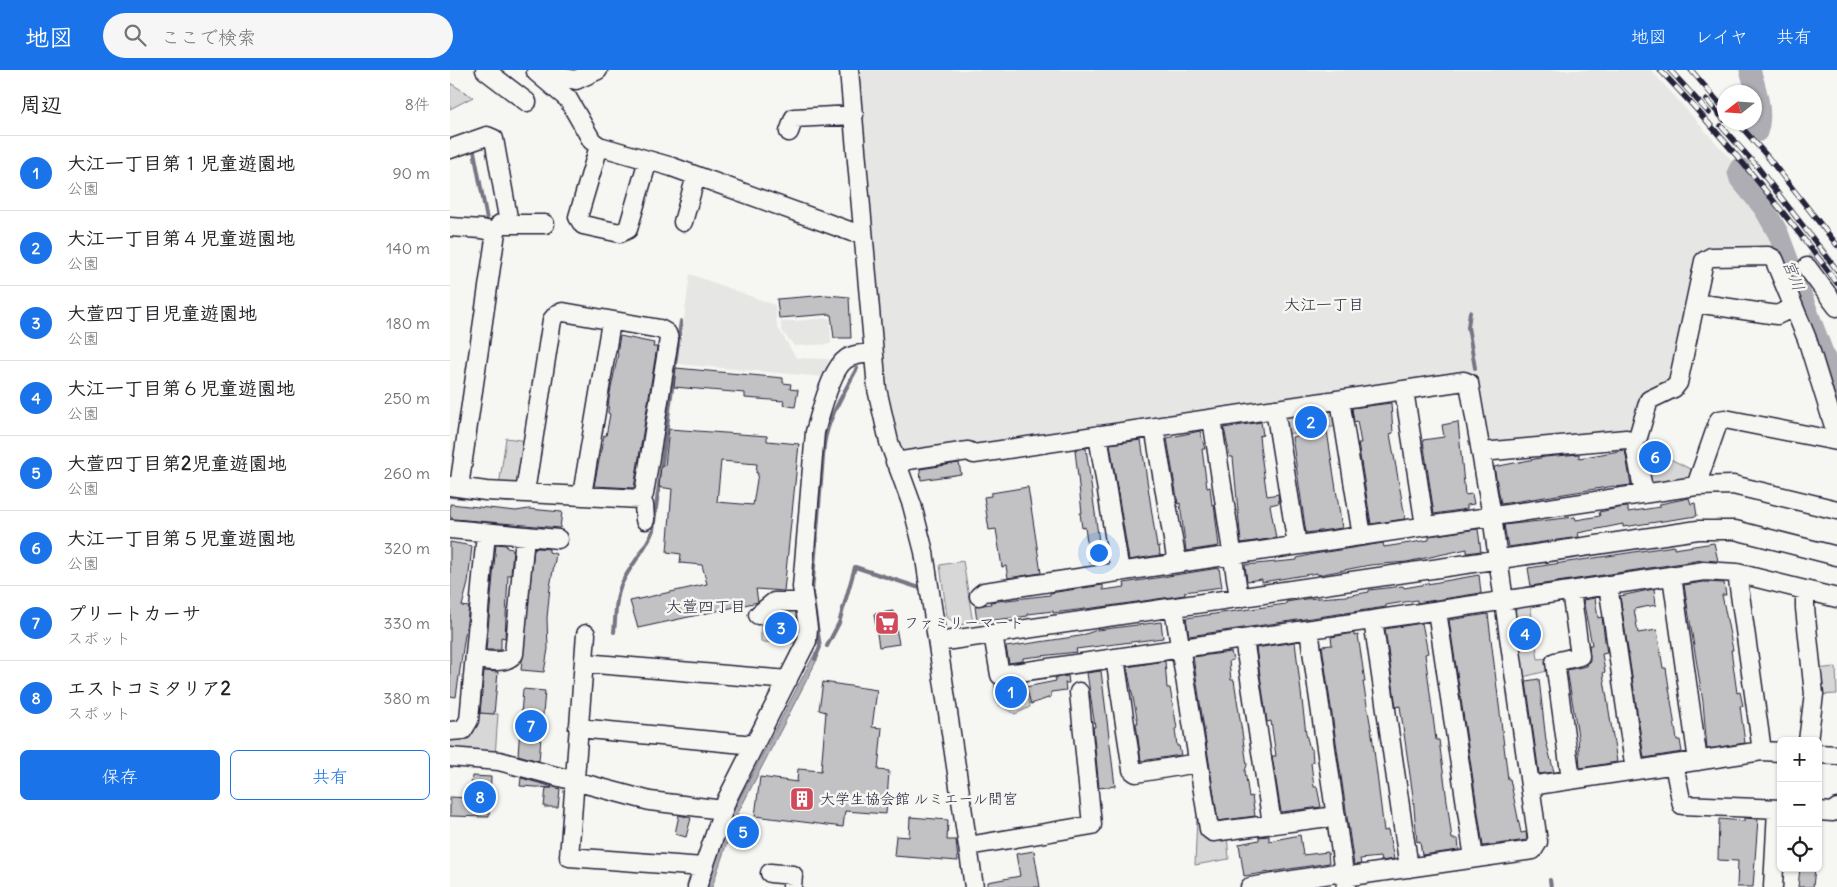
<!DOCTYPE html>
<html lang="ja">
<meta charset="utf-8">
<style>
:root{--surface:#fff;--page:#f6f6f6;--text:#202124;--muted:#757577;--line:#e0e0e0;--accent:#1a73e8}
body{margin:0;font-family:Delius,"Klee One",sans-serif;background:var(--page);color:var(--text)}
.controls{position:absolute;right:15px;bottom:15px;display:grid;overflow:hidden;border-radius:8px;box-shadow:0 1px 4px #0004}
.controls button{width:45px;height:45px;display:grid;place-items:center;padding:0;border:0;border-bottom:1px solid var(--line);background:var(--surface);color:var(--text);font:25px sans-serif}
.compass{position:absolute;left:1267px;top:15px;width:45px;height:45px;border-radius:50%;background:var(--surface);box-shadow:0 1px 4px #0004;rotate:253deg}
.you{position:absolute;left:648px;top:482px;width:18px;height:18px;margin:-12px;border:4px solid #fff;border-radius:50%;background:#1a73e8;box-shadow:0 0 0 8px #1a73e833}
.badge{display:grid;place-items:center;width:32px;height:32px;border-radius:50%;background:var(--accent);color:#fff;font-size:16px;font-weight:700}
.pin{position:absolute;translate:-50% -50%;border:2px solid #fff;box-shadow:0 1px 5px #0006}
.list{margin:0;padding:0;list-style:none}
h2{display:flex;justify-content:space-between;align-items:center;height:65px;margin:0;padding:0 20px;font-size:21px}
h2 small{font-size:16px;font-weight:400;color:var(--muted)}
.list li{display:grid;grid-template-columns:32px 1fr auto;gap:15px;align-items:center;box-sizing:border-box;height:75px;padding:0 20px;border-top:1px solid var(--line)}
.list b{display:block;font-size:19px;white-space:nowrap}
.list p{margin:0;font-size:16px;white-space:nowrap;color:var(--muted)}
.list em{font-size:16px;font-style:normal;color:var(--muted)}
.actions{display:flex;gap:10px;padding:15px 20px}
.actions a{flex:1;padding:11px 0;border:1px solid var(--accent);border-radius:8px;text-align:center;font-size:18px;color:var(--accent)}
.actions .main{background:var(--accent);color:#fff}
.icon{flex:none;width:28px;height:28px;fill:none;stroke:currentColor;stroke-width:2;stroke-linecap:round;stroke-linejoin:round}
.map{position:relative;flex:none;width:1387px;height:817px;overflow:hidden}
header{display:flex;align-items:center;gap:30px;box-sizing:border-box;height:70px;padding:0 25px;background:var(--accent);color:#fff}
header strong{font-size:24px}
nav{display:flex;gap:28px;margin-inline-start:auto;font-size:18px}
.search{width:350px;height:45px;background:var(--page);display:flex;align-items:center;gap:12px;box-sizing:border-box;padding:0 18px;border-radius:28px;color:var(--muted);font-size:19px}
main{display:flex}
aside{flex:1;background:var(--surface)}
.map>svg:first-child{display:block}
</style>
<header>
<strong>地図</strong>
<div class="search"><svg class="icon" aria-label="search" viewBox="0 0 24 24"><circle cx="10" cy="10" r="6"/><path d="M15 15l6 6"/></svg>ここで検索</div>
<nav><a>地図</a><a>レイヤ</a><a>共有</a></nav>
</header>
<main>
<aside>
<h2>周辺<small>8件</small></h2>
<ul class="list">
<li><span class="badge">1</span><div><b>大江一丁目第１児童遊園地</b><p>公園</p></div><em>90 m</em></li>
<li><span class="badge">2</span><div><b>大江一丁目第４児童遊園地</b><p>公園</p></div><em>140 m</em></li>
<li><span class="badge">3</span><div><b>大萱四丁目児童遊園地</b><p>公園</p></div><em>180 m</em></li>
<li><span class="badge">4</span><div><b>大江一丁目第６児童遊園地</b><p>公園</p></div><em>250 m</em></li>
<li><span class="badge">5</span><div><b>大萱四丁目第2児童遊園地</b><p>公園</p></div><em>260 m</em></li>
<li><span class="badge">6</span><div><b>大江一丁目第５児童遊園地</b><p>公園</p></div><em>320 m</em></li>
<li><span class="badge">7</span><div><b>プリートカーサ</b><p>スポット</p></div><em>330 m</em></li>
<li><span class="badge">8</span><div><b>エストコミタリア2</b><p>スポット</p></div><em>380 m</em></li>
</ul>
<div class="actions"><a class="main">保存</a><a>共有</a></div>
</aside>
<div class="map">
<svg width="1387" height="817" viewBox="0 0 1387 817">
<rect width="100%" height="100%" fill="#f6f6f2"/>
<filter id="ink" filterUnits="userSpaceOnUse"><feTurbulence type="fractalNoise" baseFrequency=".02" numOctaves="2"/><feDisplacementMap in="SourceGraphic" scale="10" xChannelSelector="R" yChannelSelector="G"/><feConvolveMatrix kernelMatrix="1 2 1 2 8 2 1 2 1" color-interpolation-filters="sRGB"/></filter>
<g filter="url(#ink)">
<path fill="#e6e6e4" d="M405 0H1201L1285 94 1282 103 1285 112 1308 136 1324 179 1252 181 1221 312 1184 361 1040 375 1028 305 458 387 444 366 434 288 428 283Z
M240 204 325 235 327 256 346 288 379 289 374 307 228 294Z
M380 248 381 274 344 276 332 261 331 252Z"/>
<path fill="#d7d7d7" stroke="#7c7c89" d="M0 13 23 27 0 39Z
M881 336 886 341 888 356 836 364 833 349 838 343Z
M56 368 78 371 72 410 65 417 49 416Z
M1191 374 1242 400C1237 417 1217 415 1201 417Z
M513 491 523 553 507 555 497 547 490 495Z
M1080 533 1088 589 1099 588 1101 600 1073 607 1063 541 1067 536Z
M346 538 351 561 349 573 311 572V554L328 539Z
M1386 597 1387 624 1369 625 1365 599Z
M575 606 580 637 565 644 546 633 544 612Z
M26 643 48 644 45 687 0 682V669L20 667 24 662Z
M749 744 755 769 777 765 779 789 745 795 747 745Z
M289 748 305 751 295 776 281 772Z"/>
<path fill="#adadb3" stroke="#757583" d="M365 583 369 586 285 749 262 817H257L279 749Z"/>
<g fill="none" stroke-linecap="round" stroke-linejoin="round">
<path stroke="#757583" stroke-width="4" d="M23 76 38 155
M1020 242 1018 257 1025 298
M0 426 60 431
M164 562C166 545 165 526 173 511 182 493 195 481 203 460L231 251
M377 576 389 553 405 497 473 519
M365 589 370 577 362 522 374 375C378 347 394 323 407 298
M1100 810 1101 817"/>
<path stroke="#adadb3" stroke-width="21" d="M1300 0C1306 19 1314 43 1307 62
M1290 98 1288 102 1290 109 1314 138 1328 163 1387 320"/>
</g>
<path fill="#c2c2c4" stroke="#22223b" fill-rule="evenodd" d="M377 225 399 227 401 268H384L381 244 329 248 327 229Z
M170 266 204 273 203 277H207L184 418 144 416 154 365 156 366 160 344 158 343 159 328 168 284 167 283Z
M226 298 333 308V313L341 314 340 319 348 320 345 337 333 335 334 331 295 328V323L224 317Z
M941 333 943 363 940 364 955 447 954 449 921 454 908 373H911L907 351 904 352 902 338Z
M811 352 813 365 809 366 811 384 817 426 828 424 829 433 820 435 826 468 791 473 783 387H780L774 358Z
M1008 352 1015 425 1022 424 1024 434 1017 435V439L984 444 973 370 994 367 992 355Z
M219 359 317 366V371L349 374 334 521 306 519 308 532 188 558 180 531 257 514 252 495 230 493 231 484 217 482 222 419 209 417 211 396H215ZM271 391 307 394 306 403H308L303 435 267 432Z
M750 361 755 379H752L757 418 760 417 762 435 764 434 769 476 736 481 730 433 728 434 717 368Z
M877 361 892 458 856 463 842 367Z
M691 370 707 477 709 476 710 485 679 490 660 374Z
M636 378 650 479 652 478 654 491 640 493 635 457 632 458 630 443H632L625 380Z
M1175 380 1181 415 1165 417 1164 416 1051 434 1044 397 1095 387 1129 384V388Z
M509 393 511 404 471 410 470 399Z
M578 417 591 503 558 508 556 496 552 497 546 459 539 460 534 427 541 426V423Z
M1239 428 1241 434 1245 433 1247 446 1173 457V454L1128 463 1129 467 1058 477 1054 455 1125 447 1126 450 1150 446 1149 442 1168 438 1178 437V442L1210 437V434Z
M0 434 66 441 79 439 112 442 110 458 4 449 0 447Z
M1028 459 1031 481 1017 483V479L957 492 920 495 868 505 867 503 812 512V509L797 511 795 495 847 490V488L864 484 933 473 934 477 960 473 979 470V466Z
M0 472 22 476 18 513 12 536 19 537 6 627 0 626Z
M1264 473 1268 491 1252 490 1081 516 1078 498 1224 476V479Z
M46 474 56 475 57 478 63 479 61 505H58L55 568 51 567V580H36Z
M88 478 99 479V482L106 484 100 517 97 548 98 579 94 602 71 600 84 479Z
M769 498 772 517 734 522 735 525 659 536 603 543V541L578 544V546L527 552 525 536 541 534 540 532 600 525V523L653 515V520L675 517 674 513Z
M1029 505 1031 523 967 533V530L936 535V537L739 566 736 548 836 534V532L855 529 896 526 919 522V520L953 516 954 518Z
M1254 512 1274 513 1276 525H1272L1283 580H1281L1287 623 1290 622 1293 636H1290L1295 673 1257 679 1253 632 1234 515Z
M1204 519 1206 535 1184 539 1188 563 1207 560 1213 598H1216L1227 670H1230L1232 682 1194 688 1170 526Z
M1145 528 1148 548 1152 547 1155 571 1157 583 1152 584 1155 602 1153 603 1167 692 1130 698 1128 666 1117 600 1137 596 1140 590 1139 575H1142L1133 530Z
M443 541 449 574 429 577 424 544Z
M1038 544 1058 709H1060L1071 763 1076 762 1077 770 1033 776 999 550Z
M711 552 713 568 626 579 627 582 573 588V591L559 593 556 577 630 566 647 560Z
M972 553 978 583 975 584 986 670H989L1002 769H1008L1009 780 972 785 970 771 967 772 963 726 950 636 946 637 935 559Z
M904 563V566L908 565 915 612H913L922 664 934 761 938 760 944 789 931 791 930 787 910 789 911 794 904 795 872 576 882 575 881 567Z
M845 572 856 664 860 679H862L863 692 861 693 864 717H867L871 737 831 742 822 686H826L821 651 817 652 806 578Z
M781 582 783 590 779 591 781 610H784L797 695 795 701 799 727 802 726 805 746 768 751 743 587Z
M715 591 717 618H720L727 658 725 659 727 676H729L731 685 691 691 686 653H688L677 597Z
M34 601 48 602 44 644 30 643Z
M651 601 665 716 649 718 643 657H645L637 603Z
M618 606 619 613H615L616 620 601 622V627L581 634 576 617 606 611 605 608Z
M1089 609 1096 671 1104 702 1089 704 1076 611Z
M373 612 427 620 422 657 432 658 428 700 439 701 436 744 395 741 393 757 305 746 310 707 347 712 348 699 371 701 376 642 369 640Z
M73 619 95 621 89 691 68 685Z
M22 706 41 707 39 747 0 746V727L20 728Z
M71 708 110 719 108 737H94L96 718H102L70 716Z
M229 745 241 748 236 767 225 764Z
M460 747 498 750 497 770H506L508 791 444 786 446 766 459 767Z
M1294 748 1308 749 1303 817H1287L1288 791 1268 790 1269 749 1294 751Z
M850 765 853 785 878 782 879 793 794 806 789 774 809 770V767L819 766V771Z
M584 781 590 817H538V812L570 806 566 784Z
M1350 798H1365L1363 817H1348Z"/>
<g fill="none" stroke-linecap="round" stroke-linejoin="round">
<path stroke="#cccccd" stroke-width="18" stroke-dasharray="18 9" stroke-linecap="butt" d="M1363 192 1387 174"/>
<defs>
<path id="minor" d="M35 0 77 32
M399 0 427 319 439 372 462 435 474 482 524 817
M86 2 118 29 142 71 149 76 222 97 402 162 413 161
M89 3 126 10 148 0
M339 62 344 48 404 45
M149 76 128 147 133 155 170 163 178 159 198 90
M0 79 37 66 44 69 59 153
M233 152 246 106
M50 154H95
M0 157 32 159 46 162 9 417
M1357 197 1387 237
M1246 233 1327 245 1344 237
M954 320 975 456
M890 330 912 466
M825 339 847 475
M762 349 789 528
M704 357 727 493
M648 365 670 502
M1184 371 1188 367 1199 330 1224 318 1228 313 1254 191 1261 187 1318 186 1324 189 1357 269 1387 366
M1032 382 1176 369 1184 371 1194 424
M445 392 518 381 524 384 1014 311 1019 313 1042 446 1088 772 1083 780 894 807 886 803 800 817
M0 416 36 421 190 429 194 424 219 269 217 263 210 259 113 242 107 244 102 250 75 422
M1246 416 1269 350 1275 349 1387 371
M132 425 161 252
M190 429 194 435 195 450
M0 459 108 469
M1287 503 1312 681
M1222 506 1248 691
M1158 515 1185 700
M1355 520V538L1364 624 1358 671
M1121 521 1130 586 1105 592 1121 709
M529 526 534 522 1246 416 1283 415 1387 440
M724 538 759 759 763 762 886 746
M987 541 1024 788
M308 545 324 532H354
M923 550 959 798
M859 560 896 817
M136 564 119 787 253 797
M543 564 550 605 1254 501 1287 503 1387 528
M794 569 822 754
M488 572 1248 460H1285L1387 486
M665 588 682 700 686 703 748 693
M25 589C37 590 55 595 64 584L75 466
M134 593 338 610
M128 658 304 675
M0 661 13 660 19 650 36 463
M1368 684 1387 685
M0 687 49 691 200 731 273 740
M1224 694 1232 735 1331 739
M1080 716 1312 681 1331 682
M1368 741 1383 742 1387 738
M518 776 642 755 629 622
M320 803 343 805 342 817
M247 817 277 729 357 571 358 558 352 517 365 362C370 345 381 300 395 290 402 284 413 284 422 283
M1323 817 1327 739"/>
</defs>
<use href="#minor" stroke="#22223b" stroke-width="21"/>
<use href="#minor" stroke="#f6f6f2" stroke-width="18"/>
<defs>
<path id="rail" d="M1210 0C1274 67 1332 139 1387 213
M1220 0 1259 43
M1241 0 1270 34
M1257 30 1274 50
M1287 52 1317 86 1387 175
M1271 56 1306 95 1387 200"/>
</defs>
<use href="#rail" stroke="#22223b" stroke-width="5.5"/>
<use href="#rail" stroke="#f6f6f2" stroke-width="4" stroke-dasharray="11" stroke-linecap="butt"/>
</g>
</g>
<defs>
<symbol id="supermarket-square" viewBox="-11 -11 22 22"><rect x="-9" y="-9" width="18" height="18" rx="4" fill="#d1495b" stroke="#f6f6f2"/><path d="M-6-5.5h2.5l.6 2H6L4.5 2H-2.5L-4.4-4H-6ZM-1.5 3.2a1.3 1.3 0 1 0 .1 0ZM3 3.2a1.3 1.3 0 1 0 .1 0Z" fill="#fff"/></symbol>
<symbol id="building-square" viewBox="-11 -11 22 22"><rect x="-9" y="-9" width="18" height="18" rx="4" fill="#d1495b" stroke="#f6f6f2"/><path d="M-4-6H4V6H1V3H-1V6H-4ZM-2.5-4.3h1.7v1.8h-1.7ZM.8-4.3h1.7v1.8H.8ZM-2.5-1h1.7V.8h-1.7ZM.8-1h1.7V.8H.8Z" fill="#fff"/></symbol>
</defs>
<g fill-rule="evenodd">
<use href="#supermarket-square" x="423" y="539" width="28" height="28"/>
<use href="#building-square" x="338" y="715" width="28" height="28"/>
</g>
<g text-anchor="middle" stroke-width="5" stroke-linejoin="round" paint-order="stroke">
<g font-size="15" fill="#22223b" stroke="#f6f6f2" text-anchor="start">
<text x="454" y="558">ファミリーマート</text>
<text x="370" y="734">大学生協会館 ルミエール間宮</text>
</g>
<g font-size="16" font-style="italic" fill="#535365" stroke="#f6f6f2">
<text transform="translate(1344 205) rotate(69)" y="6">宮川</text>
</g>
<g font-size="16" fill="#22223b" stroke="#f6f6f2">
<text x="874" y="240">大江一丁目</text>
<text x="256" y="542">大萱四丁目</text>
</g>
</g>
</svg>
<div class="controls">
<button>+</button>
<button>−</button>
<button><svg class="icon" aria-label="locate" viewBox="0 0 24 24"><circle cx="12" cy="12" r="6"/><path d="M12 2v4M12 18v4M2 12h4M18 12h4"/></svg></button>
</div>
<svg class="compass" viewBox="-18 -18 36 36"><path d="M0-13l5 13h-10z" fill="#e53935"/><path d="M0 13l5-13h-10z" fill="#757577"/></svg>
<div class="you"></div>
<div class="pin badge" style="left:561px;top:622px">1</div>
<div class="pin badge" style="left:861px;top:352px">2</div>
<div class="pin badge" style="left:331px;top:558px">3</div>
<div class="pin badge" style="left:1075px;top:564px">4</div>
<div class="pin badge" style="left:293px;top:762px">5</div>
<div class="pin badge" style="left:1205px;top:387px">6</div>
<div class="pin badge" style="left:81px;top:656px">7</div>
<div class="pin badge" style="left:30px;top:727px">8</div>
</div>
</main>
